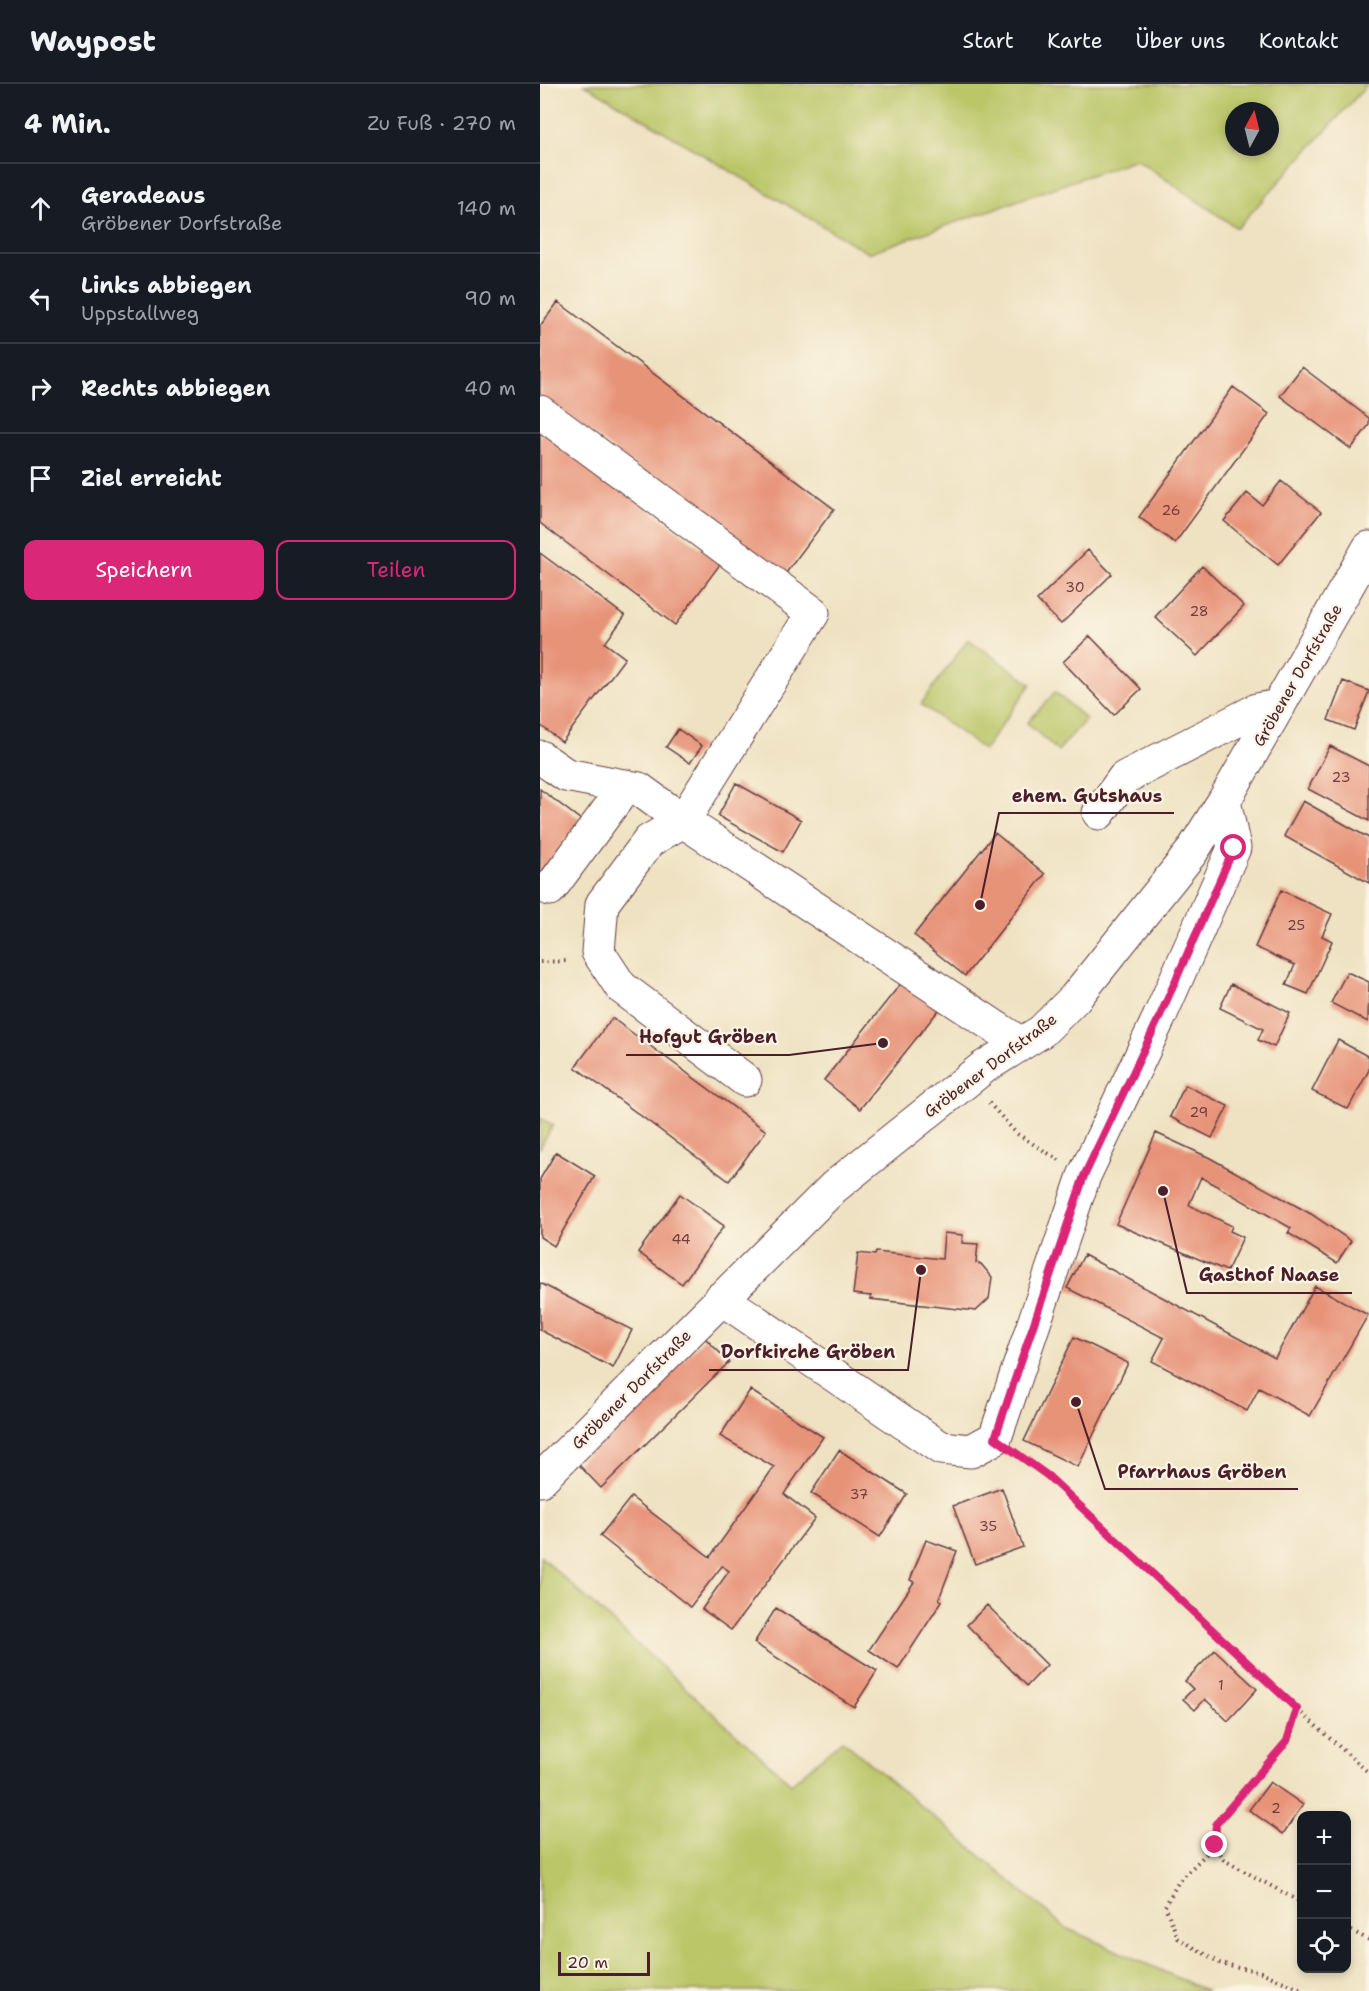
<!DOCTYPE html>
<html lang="de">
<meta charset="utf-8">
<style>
:root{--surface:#171b24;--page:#20242c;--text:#f1f3f6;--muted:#9ea1a6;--line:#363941;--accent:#db2777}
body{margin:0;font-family:"Shantell Sans",sans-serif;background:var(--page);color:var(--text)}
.controls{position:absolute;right:18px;bottom:18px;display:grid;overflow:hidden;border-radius:12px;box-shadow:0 3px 9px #0003}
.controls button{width:54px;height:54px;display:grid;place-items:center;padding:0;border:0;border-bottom:2px solid var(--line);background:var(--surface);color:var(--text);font:30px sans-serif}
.compass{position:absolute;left:685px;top:18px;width:54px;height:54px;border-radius:50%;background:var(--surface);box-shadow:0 3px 9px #0003;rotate:7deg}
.scale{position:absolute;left:18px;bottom:15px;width:92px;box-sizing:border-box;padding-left:6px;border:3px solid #4a1f2b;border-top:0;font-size:16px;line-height:21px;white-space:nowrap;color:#4a1f2b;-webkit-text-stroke:4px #fcf5e5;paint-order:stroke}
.stop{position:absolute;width:18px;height:18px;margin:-14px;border:4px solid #db2777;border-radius:50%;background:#fff}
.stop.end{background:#db2777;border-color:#fff;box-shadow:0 2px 6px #0008}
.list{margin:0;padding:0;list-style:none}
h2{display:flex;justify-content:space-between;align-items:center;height:78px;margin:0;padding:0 24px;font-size:26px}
h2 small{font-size:20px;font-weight:400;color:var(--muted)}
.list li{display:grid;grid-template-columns:39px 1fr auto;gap:18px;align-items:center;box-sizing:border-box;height:90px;padding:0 24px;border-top:2px solid var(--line)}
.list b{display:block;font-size:22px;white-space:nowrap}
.list p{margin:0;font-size:20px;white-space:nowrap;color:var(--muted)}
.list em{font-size:20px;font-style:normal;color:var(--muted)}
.actions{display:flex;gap:12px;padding:18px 24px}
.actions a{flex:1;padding:14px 0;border:2px solid var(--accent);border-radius:12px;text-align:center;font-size:21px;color:var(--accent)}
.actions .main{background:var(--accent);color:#fff}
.icon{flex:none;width:33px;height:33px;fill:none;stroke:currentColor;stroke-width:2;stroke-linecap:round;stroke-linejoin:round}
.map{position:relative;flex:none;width:829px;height:1907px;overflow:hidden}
header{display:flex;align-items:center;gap:36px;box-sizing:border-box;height:84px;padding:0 30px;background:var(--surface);border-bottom:2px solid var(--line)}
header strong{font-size:28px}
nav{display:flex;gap:33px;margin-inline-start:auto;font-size:21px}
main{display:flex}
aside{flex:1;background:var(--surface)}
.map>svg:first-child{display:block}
</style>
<header>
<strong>Waypost</strong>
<nav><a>Start</a><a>Karte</a><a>Über uns</a><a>Kontakt</a></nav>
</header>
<main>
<aside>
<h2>4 Min.<small>Zu Fuß · 270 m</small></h2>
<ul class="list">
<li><svg class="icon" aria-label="ahead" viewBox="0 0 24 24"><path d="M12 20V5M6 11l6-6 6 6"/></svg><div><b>Geradeaus</b><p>Gröbener Dorfstraße</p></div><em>140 m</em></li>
<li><svg class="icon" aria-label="left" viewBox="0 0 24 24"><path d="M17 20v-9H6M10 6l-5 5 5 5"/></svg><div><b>Links abbiegen</b><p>Uppstallweg</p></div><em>90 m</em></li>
<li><svg class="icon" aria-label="right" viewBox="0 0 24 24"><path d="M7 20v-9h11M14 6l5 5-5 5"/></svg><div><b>Rechts abbiegen</b></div><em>40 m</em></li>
<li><svg class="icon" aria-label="arrive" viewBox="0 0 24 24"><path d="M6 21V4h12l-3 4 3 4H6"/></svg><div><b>Ziel erreicht</b></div></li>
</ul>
<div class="actions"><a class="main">Speichern</a><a>Teilen</a></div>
</aside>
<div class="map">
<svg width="829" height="1907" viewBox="0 0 829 1907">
<rect width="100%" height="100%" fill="#fcf5e5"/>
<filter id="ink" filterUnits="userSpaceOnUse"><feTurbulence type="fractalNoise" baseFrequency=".0167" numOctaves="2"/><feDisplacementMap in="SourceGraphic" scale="12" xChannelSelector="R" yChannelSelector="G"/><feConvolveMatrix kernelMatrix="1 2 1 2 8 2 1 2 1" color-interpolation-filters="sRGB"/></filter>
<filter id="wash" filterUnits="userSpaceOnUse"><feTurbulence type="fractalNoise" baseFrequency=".008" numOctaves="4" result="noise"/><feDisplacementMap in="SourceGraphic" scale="24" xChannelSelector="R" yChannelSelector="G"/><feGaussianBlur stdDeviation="1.35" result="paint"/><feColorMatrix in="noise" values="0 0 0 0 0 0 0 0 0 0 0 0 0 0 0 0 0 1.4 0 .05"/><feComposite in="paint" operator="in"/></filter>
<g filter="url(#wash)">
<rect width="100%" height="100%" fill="#efe2c2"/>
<path fill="#bac668" stroke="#82724a" stroke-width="1.5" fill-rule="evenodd" d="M44 0H828L697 144 596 75 328 169ZM694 27H730V63H694Z
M428 555 491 600 444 666 381 620Z
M515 608 546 635 518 667 487 639Z
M0 1034 13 1041 0 1064Z
M0 1472 251 1700 302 1656 526 1844 667 1907H0Z"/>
<g id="blocks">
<path fill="#e79378" d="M18 218 294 425 243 493 0 311V242Z
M762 283 829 334V341L811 365 740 312Z
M693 303 729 330 635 459 599 433Z
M0 343 181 479 135 541 0 439Z
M741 397 781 428 738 481 684 437 707 409 722 421Z
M548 466 572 490 521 540 497 516Z
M0 469 85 532 65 559 85 574 22 658 0 641Z
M662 482 704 522 657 572 615 533Z
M550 552 601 605 574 631 523 578Z
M803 597 829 607 814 646 788 636Z
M138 645 162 662 150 679 126 663Z
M790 662 829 682V737L768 705Z
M196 699 261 736 243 768 178 732Z
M0 705 41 736 0 790Z
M763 717 829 754V799L744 752Z
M455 749 505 790 425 892 374 851Z
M741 806 792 830 782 852 792 857 768 910 746 901 755 881 715 863Z
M807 888 829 898 828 938 791 919Z
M366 893 402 922 320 1025 284 996Z
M691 900 750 929 734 963 718 956 723 945 680 924Z
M72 934 226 1047 189 1097 35 983Z
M798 956 829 973V986L808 1025 772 1007Z
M645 1001 688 1022 672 1054 630 1033Z
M616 1049 670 1074 771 1130 811 1157 797 1179 748 1149 751 1144 661 1093 649 1121 692 1142 690 1147 703 1153 687 1187 576 1140Z
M16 1068 55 1092 14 1162 0 1153V1095Z
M140 1110 184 1142 142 1200 98 1168Z
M404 1149 423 1151 422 1159 438 1160 436 1179 441 1180 452 1193 449 1215 436 1227 330 1215 331 1212 313 1210 318 1169 335 1171 336 1168 402 1175Z
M544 1171 735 1274 775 1202 828 1231 770 1332 719 1304 707 1327 612 1277 624 1254 527 1204Z
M0 1199 92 1246 73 1284 0 1246Z
M534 1253 588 1279 538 1383 484 1357Z
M165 1254 189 1278 61 1404 37 1379Z
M210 1306 283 1353 244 1410 275 1434 191 1546 162 1525 189 1487 182 1482 150 1523 60 1452 91 1413 170 1473 234 1383 180 1352Z
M299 1366 367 1410 340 1453 271 1409Z
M462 1404 483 1463 435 1480 413 1422Z
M386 1456 417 1467 399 1515 402 1517 358 1585 329 1566 374 1498 370 1496Z
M447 1521 507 1581 487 1602 427 1541Z
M236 1524 337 1587 314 1623 214 1559Z
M675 1566 717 1605 688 1637 665 1615 655 1626 643 1615 653 1605 645 1597Z
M730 1698 763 1721 743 1750 709 1726Z"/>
</g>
</g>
<g filter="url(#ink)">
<use href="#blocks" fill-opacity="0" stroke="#633c42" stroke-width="1.5"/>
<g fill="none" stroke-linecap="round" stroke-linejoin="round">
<defs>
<path id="minor" d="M0 328 273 529 143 737 99 705 26 691 0 673
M559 729 584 694 717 626 739 622
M10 805 86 702
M205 996 81 903 58 868 62 820 109 757 143 737 481 960
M181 1214 401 1364 431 1367 455 1354 544 1092 619 934 694 764 684 717
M0 1396 294 1103 444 983 502 947 535 914 651 769 684 717 829 464"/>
</defs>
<use href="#minor" stroke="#633c42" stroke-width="35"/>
<path stroke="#633c42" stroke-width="4" stroke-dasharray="1.5 4.5" stroke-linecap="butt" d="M0 878 29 877
M449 1019 477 1050 519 1076
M479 1371 508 1392 757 1625 829 1689
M757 1625 747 1657 676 1740 675 1761 684 1776 762 1819
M675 1761 639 1797 625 1822 638 1854 680 1879 721 1888 764 1907
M806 1844 829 1856"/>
<use href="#minor" stroke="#fff" stroke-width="33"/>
</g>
</g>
<g fill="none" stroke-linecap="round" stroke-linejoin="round" filter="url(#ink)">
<path stroke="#db2777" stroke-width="8" d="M675 1761 676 1740 747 1657 757 1625 508 1392 455 1354 544 1092 619 934 694 764"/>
</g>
<g text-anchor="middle" stroke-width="4.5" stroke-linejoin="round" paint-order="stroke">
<g font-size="14" fill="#713c3e">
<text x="631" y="431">26</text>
<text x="535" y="508">30</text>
<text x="659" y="532">28</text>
<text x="801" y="698">23</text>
<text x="756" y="846">25</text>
<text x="659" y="1033">29</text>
<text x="141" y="1160">44</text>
<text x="319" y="1415">37</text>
<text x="448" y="1447">35</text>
<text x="681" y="1606">1</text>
<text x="736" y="1729">2</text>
</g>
<g font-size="16" fill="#4a1f2b" stroke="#fcf5e5">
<text transform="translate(757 591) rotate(-60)" y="6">Gröbener Dorfstraße</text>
<text transform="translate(450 981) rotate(-37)" y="6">Gröbener Dorfstraße</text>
<text transform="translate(91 1305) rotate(-45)" y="6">Gröbener Dorfstraße</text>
</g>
</g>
<path fill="none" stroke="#4a1f2b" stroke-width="2" d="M440 821L459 729H634M343 959L249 971H86M623 1107L647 1209H812M381 1186L368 1286H169M536 1318L565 1405H758"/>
<g fill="#4a1f2b" stroke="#fcf5e5" stroke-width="2">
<circle cx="440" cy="821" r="6"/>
<circle cx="343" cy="959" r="6"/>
<circle cx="623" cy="1107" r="6"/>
<circle cx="381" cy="1186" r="6"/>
<circle cx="536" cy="1318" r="6"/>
</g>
<g font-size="18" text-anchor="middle" font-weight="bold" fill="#4a1f2b" stroke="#fcf5e5" stroke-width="4.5" stroke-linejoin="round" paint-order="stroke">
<text x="547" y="718">ehem. Gutshaus</text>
<text x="168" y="959">Hofgut Gröben</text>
<text x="729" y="1197">Gasthof Naase</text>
<text x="268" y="1274">Dorfkirche Gröben</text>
<text x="662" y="1394">Pfarrhaus Gröben</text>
</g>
</svg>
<div class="controls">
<button>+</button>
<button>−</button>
<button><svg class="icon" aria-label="locate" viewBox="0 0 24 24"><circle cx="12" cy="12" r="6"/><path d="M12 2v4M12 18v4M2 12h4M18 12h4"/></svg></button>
</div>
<svg class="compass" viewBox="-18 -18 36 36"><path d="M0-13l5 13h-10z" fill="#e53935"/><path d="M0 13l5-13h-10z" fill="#9ea1a6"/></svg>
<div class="scale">20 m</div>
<div class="stop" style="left:694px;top:764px"></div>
<div class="stop end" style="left:675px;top:1761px"></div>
</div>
</main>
